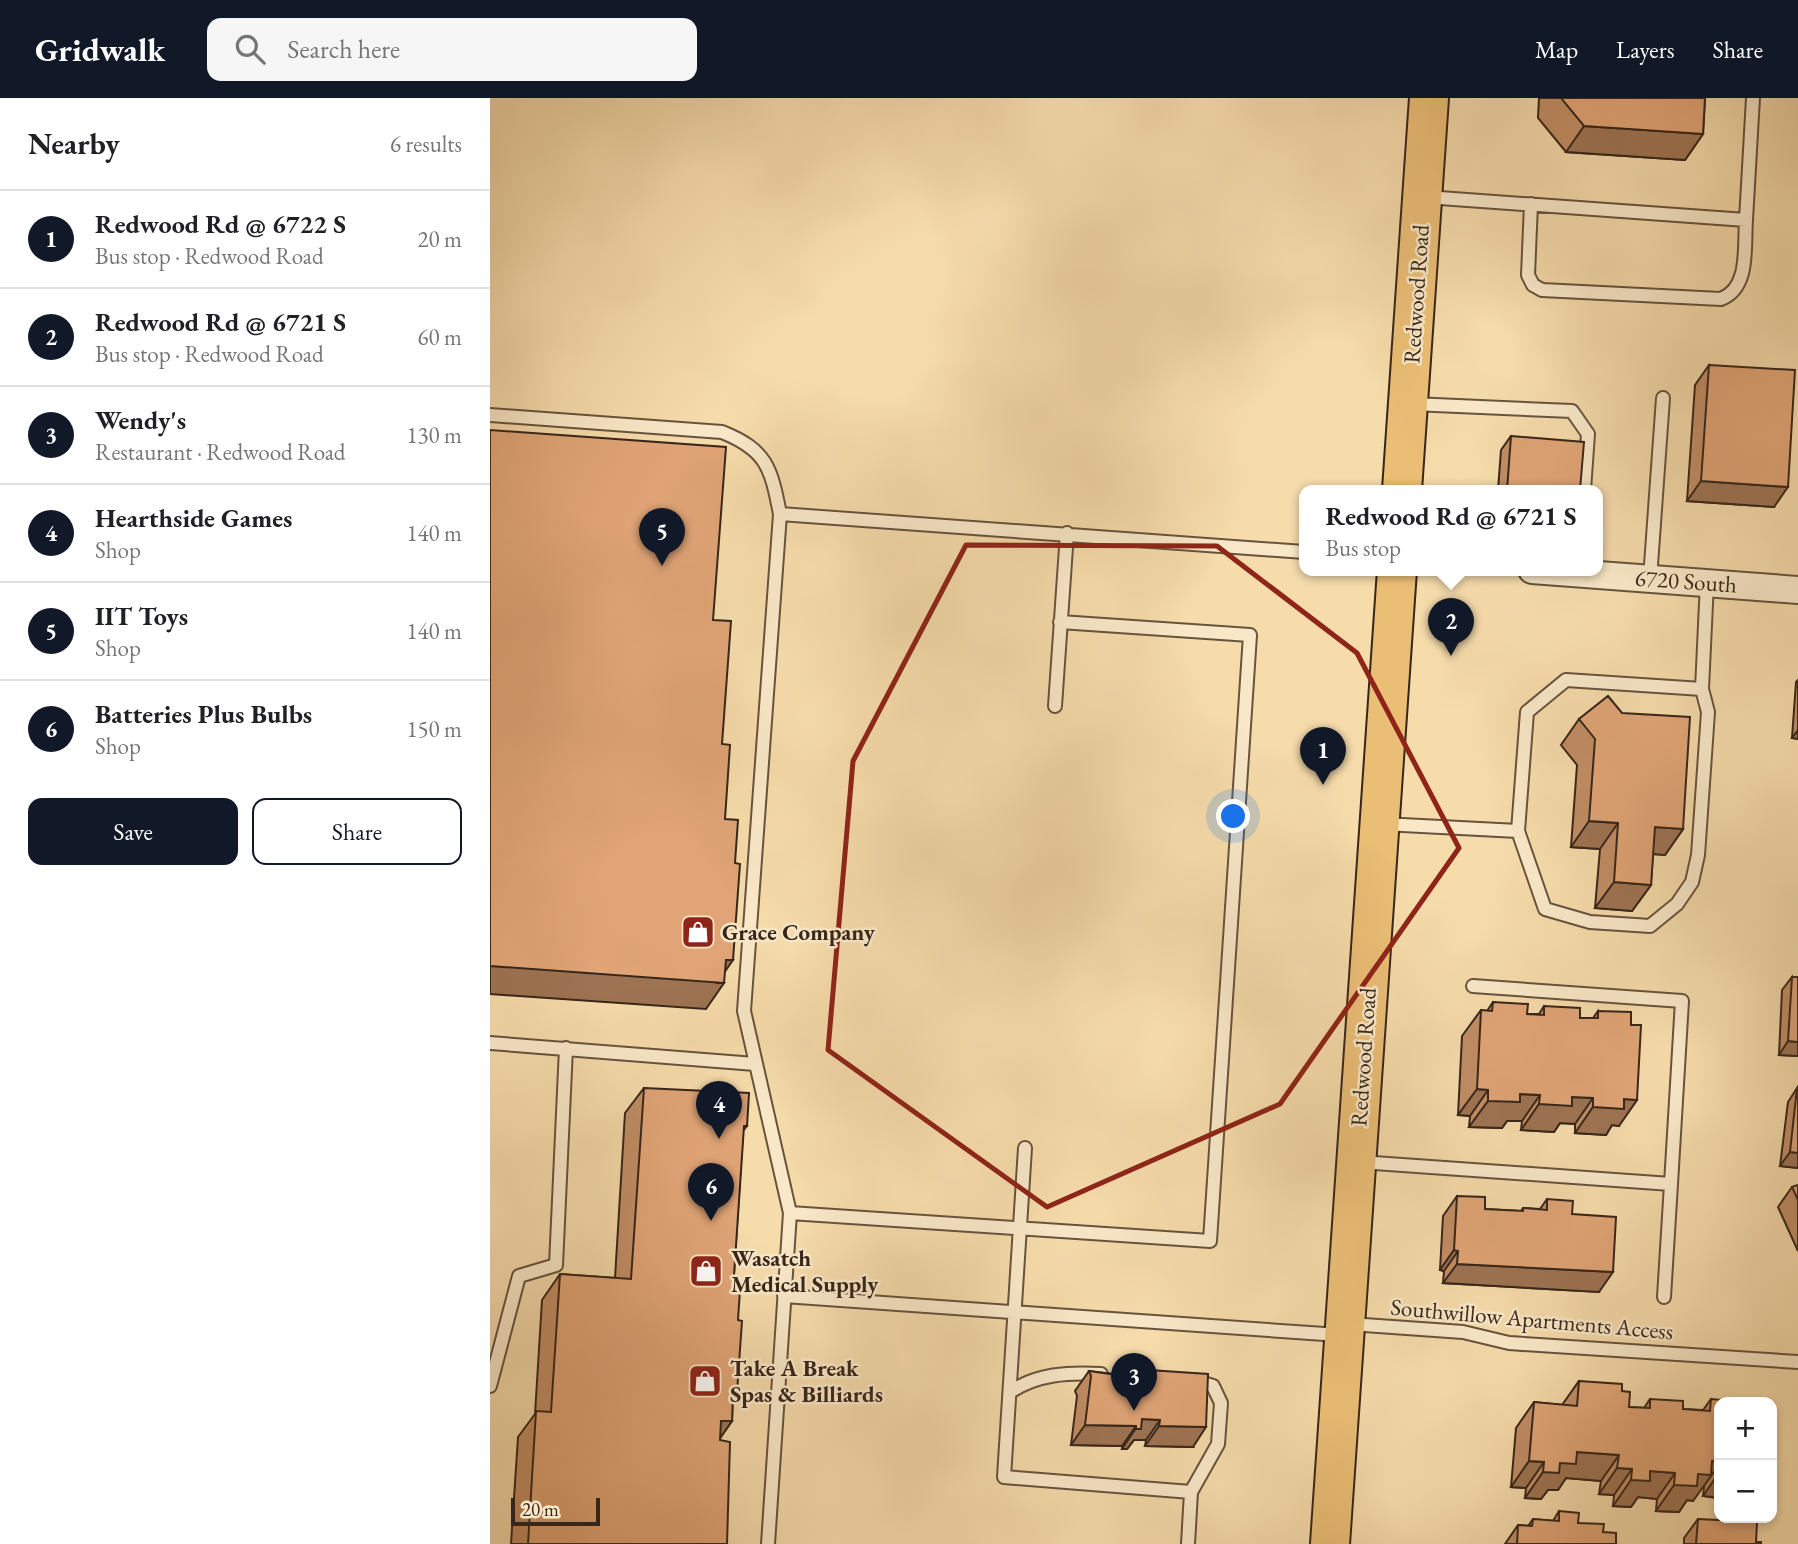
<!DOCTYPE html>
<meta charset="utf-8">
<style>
:root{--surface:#fff;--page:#f6f6f6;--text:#202124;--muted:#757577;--line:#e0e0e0;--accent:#111827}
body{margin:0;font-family:"EB Garamond",serif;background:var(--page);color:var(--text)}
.controls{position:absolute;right:21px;bottom:21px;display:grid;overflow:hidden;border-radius:14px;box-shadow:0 4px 10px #0003}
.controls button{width:63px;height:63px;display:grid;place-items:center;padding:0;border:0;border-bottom:2px solid var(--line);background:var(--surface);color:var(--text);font:35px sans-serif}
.scale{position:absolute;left:21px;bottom:18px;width:89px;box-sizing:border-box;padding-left:7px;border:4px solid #37261a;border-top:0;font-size:19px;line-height:24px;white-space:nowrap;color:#37261a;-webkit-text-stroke:5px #f9e8c8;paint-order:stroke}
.you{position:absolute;left:744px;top:719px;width:24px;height:24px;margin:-18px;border:5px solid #fff;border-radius:50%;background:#1a73e8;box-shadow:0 0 0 10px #1a73e833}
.badge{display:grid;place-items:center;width:46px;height:46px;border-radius:50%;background:var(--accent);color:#fff;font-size:23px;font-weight:700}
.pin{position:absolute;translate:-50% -58px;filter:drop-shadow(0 2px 4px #0008)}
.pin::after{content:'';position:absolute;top:37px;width:24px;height:21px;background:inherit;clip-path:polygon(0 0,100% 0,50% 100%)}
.popup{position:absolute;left:809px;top:387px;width:304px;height:91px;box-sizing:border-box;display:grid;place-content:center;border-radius:14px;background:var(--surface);filter:drop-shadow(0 2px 5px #0005);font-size:23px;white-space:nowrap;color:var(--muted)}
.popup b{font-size:26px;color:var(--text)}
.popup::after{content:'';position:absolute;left:50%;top:100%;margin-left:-14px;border:14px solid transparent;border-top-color:var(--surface)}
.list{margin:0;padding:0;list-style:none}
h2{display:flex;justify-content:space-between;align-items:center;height:91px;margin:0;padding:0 28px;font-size:30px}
h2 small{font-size:23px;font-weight:400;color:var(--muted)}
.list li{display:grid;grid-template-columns:46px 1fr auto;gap:21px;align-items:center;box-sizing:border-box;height:98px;padding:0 28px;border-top:2px solid var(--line)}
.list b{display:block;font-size:26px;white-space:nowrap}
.list p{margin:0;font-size:23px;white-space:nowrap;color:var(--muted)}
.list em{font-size:23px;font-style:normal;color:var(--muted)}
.actions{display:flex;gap:14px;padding:21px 28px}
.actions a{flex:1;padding:16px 0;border:2px solid var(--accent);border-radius:14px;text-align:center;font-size:24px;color:var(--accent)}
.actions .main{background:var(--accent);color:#fff}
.icon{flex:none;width:38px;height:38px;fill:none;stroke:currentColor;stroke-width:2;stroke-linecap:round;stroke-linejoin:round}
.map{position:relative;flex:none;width:1308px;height:1446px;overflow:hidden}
header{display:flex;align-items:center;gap:42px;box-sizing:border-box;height:98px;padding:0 35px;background:var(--accent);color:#fff}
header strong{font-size:33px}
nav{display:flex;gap:38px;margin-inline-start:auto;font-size:24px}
.search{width:490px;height:63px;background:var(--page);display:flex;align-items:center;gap:18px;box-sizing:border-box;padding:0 24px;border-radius:14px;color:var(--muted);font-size:26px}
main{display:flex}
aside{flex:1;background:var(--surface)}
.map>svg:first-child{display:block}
</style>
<header>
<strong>Gridwalk</strong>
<div class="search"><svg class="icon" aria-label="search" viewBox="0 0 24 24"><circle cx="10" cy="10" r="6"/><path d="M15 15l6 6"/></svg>Search here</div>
<nav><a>Map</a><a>Layers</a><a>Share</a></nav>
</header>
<main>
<aside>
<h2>Nearby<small>6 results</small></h2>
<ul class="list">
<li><span class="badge">1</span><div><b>Redwood Rd @ 6722 S</b><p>Bus stop · Redwood Road</p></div><em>20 m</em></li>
<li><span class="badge">2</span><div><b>Redwood Rd @ 6721 S</b><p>Bus stop · Redwood Road</p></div><em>60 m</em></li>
<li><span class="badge">3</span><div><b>Wendy's</b><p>Restaurant · Redwood Road</p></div><em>130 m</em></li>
<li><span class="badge">4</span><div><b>Hearthside Games</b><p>Shop</p></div><em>140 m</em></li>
<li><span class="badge">5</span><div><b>IIT Toys</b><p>Shop</p></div><em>140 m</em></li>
<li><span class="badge">6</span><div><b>Batteries Plus Bulbs</b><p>Shop</p></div><em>150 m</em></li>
</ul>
<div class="actions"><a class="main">Save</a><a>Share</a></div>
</aside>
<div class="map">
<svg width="1308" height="1446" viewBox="0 0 1308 1446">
<rect width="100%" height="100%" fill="#f6dbab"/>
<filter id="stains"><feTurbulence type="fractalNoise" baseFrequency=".00286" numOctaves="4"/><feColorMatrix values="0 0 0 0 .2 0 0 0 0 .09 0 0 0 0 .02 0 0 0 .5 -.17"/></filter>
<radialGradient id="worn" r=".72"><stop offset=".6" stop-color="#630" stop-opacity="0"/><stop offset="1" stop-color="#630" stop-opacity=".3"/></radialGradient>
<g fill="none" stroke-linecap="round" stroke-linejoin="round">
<defs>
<path id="lane" d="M936 99 1256 122 1263 0
M1041 106 1038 177 1043 187 1052 192 1231 201C1260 190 1254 149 1256 122
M922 306 1082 313 1098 336 1094 392
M0 317 232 334C277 352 281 370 290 416L254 913 300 1115 278 1446
M290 416 814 454
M1160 481 1173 300
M565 608 577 435
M893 726 1028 733 1055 811 1100 824 1160 828 1187 806 1202 784 1208 757 1218 614 1212 591 1217 484
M1028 733 1037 614 1076 582 1212 591
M983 888 1192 903 1181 1086
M0 945 265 966
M535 1050 514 1379 701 1394
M870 1064 1181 1086 1174 1199
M300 1115 720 1143 760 537 570 524
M294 1198 849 1237
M860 1226 973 1234 1019 1245 1308 1264
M0 1288 29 1178 66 1167 76 950
M520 1294C547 1276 578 1274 611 1276
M698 1446 701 1394 728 1346 731 1305 723 1288 703 1282"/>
<path id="street" d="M1042 472 1308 492"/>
<path id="primary" d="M912 392 939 0
M840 1446 907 472"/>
</defs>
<use href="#lane" stroke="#67533e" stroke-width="16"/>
<use href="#street" stroke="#67533e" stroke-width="30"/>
<use href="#primary" stroke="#37261a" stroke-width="42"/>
<use href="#lane" stroke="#f9e8c8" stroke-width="12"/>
<use href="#street" stroke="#f9e8c8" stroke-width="26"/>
<use href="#primary" stroke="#ebbe76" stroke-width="38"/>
</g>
<path fill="#c18d65" stroke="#37261a" stroke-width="2" d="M1049 0H1215L1213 36 1195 62 1076 54 1048 20Z
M1219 267 1284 409 1197 403 1205 287Z
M1021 338 1090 392H1008L1011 352Z
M1308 582V641L1302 640 1306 584Z
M1089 621 1193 731 1175 757 1163 756 1161 787 1142 813 1105 810 1110 751 1081 749 1087 667 1071 647Z
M1302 879 1308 958 1289 957 1292 892Z
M1003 904 1037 916H1049L1054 908 1090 920H1103L1108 913 1129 1028 1122 1027 1116 1037 1085 1035V1026L1070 1025 1064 1034 1031 1032 1032 1023H1017L1012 1030 979 1029 980 1018 968 1017 972 938 991 912 997 913Z
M154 990 257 1028 253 1033 243 1192 248 1222 247 1294 243 1299 242 1323 230 1340 237 1446H21L28 1339 45 1316 52 1202 70 1176 125 1180 135 1015Z
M1307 990 1308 1070 1290 1068 1298 1004Z
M1308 1087V1153L1288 1109 1302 1089Z
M967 1098 995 1111 1031 1113 1033 1110 1050 1111 1057 1101 1082 1116 1109 1194 953 1185 954 1173 950 1172 953 1118Z
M629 1270 703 1349 655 1348 656 1342H644L637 1351H632V1348L581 1347 587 1298 585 1293 599 1273 624 1276Z
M1089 1283 1132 1293 1139 1309 1154 1310 1160 1301 1193 1311 1213 1312 1221 1301 1229 1304V1400L1213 1398 1214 1389H1212L1203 1403 1197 1402 1189 1414 1166 1413 1167 1401 1148 1399 1141 1409 1123 1408 1124 1397 1109 1396 1111 1383 1076 1380 1068 1392H1058L1051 1401 1035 1400 1036 1390 1021 1389 1026 1330 1044 1304 1072 1307Z
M1069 1413 1088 1425 1113 1434 1126 1446H1015L1028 1427 1038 1428 1043 1421 1063 1423Z
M1208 1421 1266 1444 1271 1446H1194V1440Z"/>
<path fill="#9d7353" stroke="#37261a" stroke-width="2" d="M1094 28 1213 36 1195 62 1076 54Z
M1211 383 1298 389 1284 409 1197 403Z
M1308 632V641L1302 640Z
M1099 723 1128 725 1110 751 1081 749Z
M1165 729 1193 731 1175 757 1147 755Z
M1124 784 1161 787 1142 813 1105 810Z
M236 862H243L227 885H234L216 911 0 896V868Z
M1298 943 1308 944V958L1289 957Z
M987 991 998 992 980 1018 968 1017Z
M1030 996 1050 997 1032 1023H1017L1012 1030 979 1029 998 1003Z
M1082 999 1103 1000 1085 1026 1070 1025 1064 1034 1031 1032 1049 1006Z
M1134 1001 1147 1002 1129 1028 1122 1027 1116 1037 1085 1035 1103 1009Z
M1300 1054 1308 1055V1070L1290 1068Z
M964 1152 968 1153 954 1173 950 1172Z
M967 1166 1123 1174 1109 1194 953 1185Z
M652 1321 670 1322 656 1342H644L637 1351H632Z
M231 1323H242L224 1349Z
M595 1327 646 1328 632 1348 581 1347Z
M669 1328 716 1329 703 1349 655 1348Z
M1087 1354 1129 1357 1111 1383 1076 1380 1068 1392H1058L1051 1401 1035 1400 1053 1374 1070 1365Z
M1039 1363 1054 1364 1036 1390 1021 1389Z
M1222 1363H1229V1367L1203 1403 1197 1402 1189 1414 1166 1413 1184 1387Z
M1127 1370 1142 1371 1124 1397 1109 1396Z
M1160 1373 1185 1375 1167 1401 1148 1399 1141 1409 1123 1408 1141 1382Z
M1229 1375V1400L1213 1398Z"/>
<path fill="#e0a476" stroke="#37261a" stroke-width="2" d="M1071 0H1215L1213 36 1094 28Z
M1219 267 1305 272 1298 389 1211 383Z
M0 332 236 349 223 522 241 523 232 646 240 647 235 721 248 722 245 765 250 766 243 862H236L234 885 0 868Z
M1021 338 1094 344 1090 392H1017Z
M1118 598 1132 615 1200 619 1193 731 1165 729 1161 787 1124 784 1128 725 1099 723 1105 641 1089 621Z
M1302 879H1308V944L1298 943Z
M1003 904 1038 906 1037 916 1054 917V908L1090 910V920H1108V913L1141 914V927H1151L1147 1002 1134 1001V1011L1103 1009V1000L1082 999V1008L1049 1006 1050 997 1030 996V1004L998 1003V992L987 991 991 912 1002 913Z
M154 990 259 995 257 1028H254L243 1192H250L248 1222 252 1223 247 1294H243L242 1323H231L230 1342 240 1344 237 1446H37H38L46 1313 61 1314 70 1176 141 1181Z
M1307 990H1308V1055L1300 1054Z
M1308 1087V1102L1302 1089Z
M967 1098 995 1099V1111L1033 1113V1110L1057 1112V1101L1083 1103 1082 1116 1126 1119 1123 1174 967 1166 968 1153 964 1152Z
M629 1270 718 1276 716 1329 669 1328 670 1322 652 1321 651 1331H646V1328L595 1327 601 1278 599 1273 628 1277Z
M1089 1283 1132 1286V1293L1140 1294 1139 1309 1160 1310V1301L1193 1303V1311L1220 1313 1221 1301 1257 1304H1229V1363H1222L1221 1377 1208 1376 1207 1388 1184 1387 1185 1375 1160 1373V1383L1141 1382 1142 1371 1127 1370 1129 1357 1087 1354 1086 1366 1070 1365 1069 1375 1053 1374 1054 1364 1039 1363 1044 1304 1087 1308Z
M1069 1413 1089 1415 1088 1425 1114 1426 1113 1434 1126 1435V1446H1027L1028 1427 1042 1428 1043 1421 1069 1423Z
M1208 1421 1267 1424 1266 1444H1271V1446H1206Z"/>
<path fill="none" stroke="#8f2418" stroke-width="5" stroke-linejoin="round" d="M476 447 727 448 867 555 969 750 790 1006 557 1109 338 952 363 663Z"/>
<defs>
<symbol id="shop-square" viewBox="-11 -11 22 22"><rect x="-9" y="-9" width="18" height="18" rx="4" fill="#8f2418" stroke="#f9e8c8"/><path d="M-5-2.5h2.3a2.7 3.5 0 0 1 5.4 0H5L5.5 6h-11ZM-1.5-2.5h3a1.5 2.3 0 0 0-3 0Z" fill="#fff"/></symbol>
</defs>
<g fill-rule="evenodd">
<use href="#shop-square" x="189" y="815" width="38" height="38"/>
<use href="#shop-square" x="197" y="1154" width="38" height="38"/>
<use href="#shop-square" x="196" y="1264" width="38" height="38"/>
</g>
<g text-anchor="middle" stroke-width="5" stroke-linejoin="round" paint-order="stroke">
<g font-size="23" fill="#37261a" stroke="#f9e8c8">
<text transform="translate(926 196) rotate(-86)" y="8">Redwood Road</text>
<text transform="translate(1196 483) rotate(4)" y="8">6720 South</text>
<text transform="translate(873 959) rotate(-86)" y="8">Redwood Road</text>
<text transform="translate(1042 1221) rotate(5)" y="8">Southwillow Apartments Access</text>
</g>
<g font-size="23" font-weight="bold" fill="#37261a" stroke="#f9e8c8" text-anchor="start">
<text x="232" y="842">Grace Company</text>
<text x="241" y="1168">Wasatch<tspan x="241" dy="26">Medical Supply</tspan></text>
<text x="240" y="1278">Take A Break<tspan x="240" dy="26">Spas &amp; Billiards</tspan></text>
</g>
</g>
<rect width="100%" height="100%" filter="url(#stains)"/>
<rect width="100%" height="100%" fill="url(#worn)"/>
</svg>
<div class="controls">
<button>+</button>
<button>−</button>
</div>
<div class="scale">20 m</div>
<div class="you"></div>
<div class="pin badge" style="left:833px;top:687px">1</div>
<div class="pin badge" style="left:961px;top:558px">2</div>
<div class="popup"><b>Redwood Rd @ 6721 S</b>Bus stop</div>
<div class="pin badge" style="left:644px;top:1313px">3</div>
<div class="pin badge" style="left:229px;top:1041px">4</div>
<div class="pin badge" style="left:172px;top:468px">5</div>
<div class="pin badge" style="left:221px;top:1123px">6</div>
</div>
</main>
